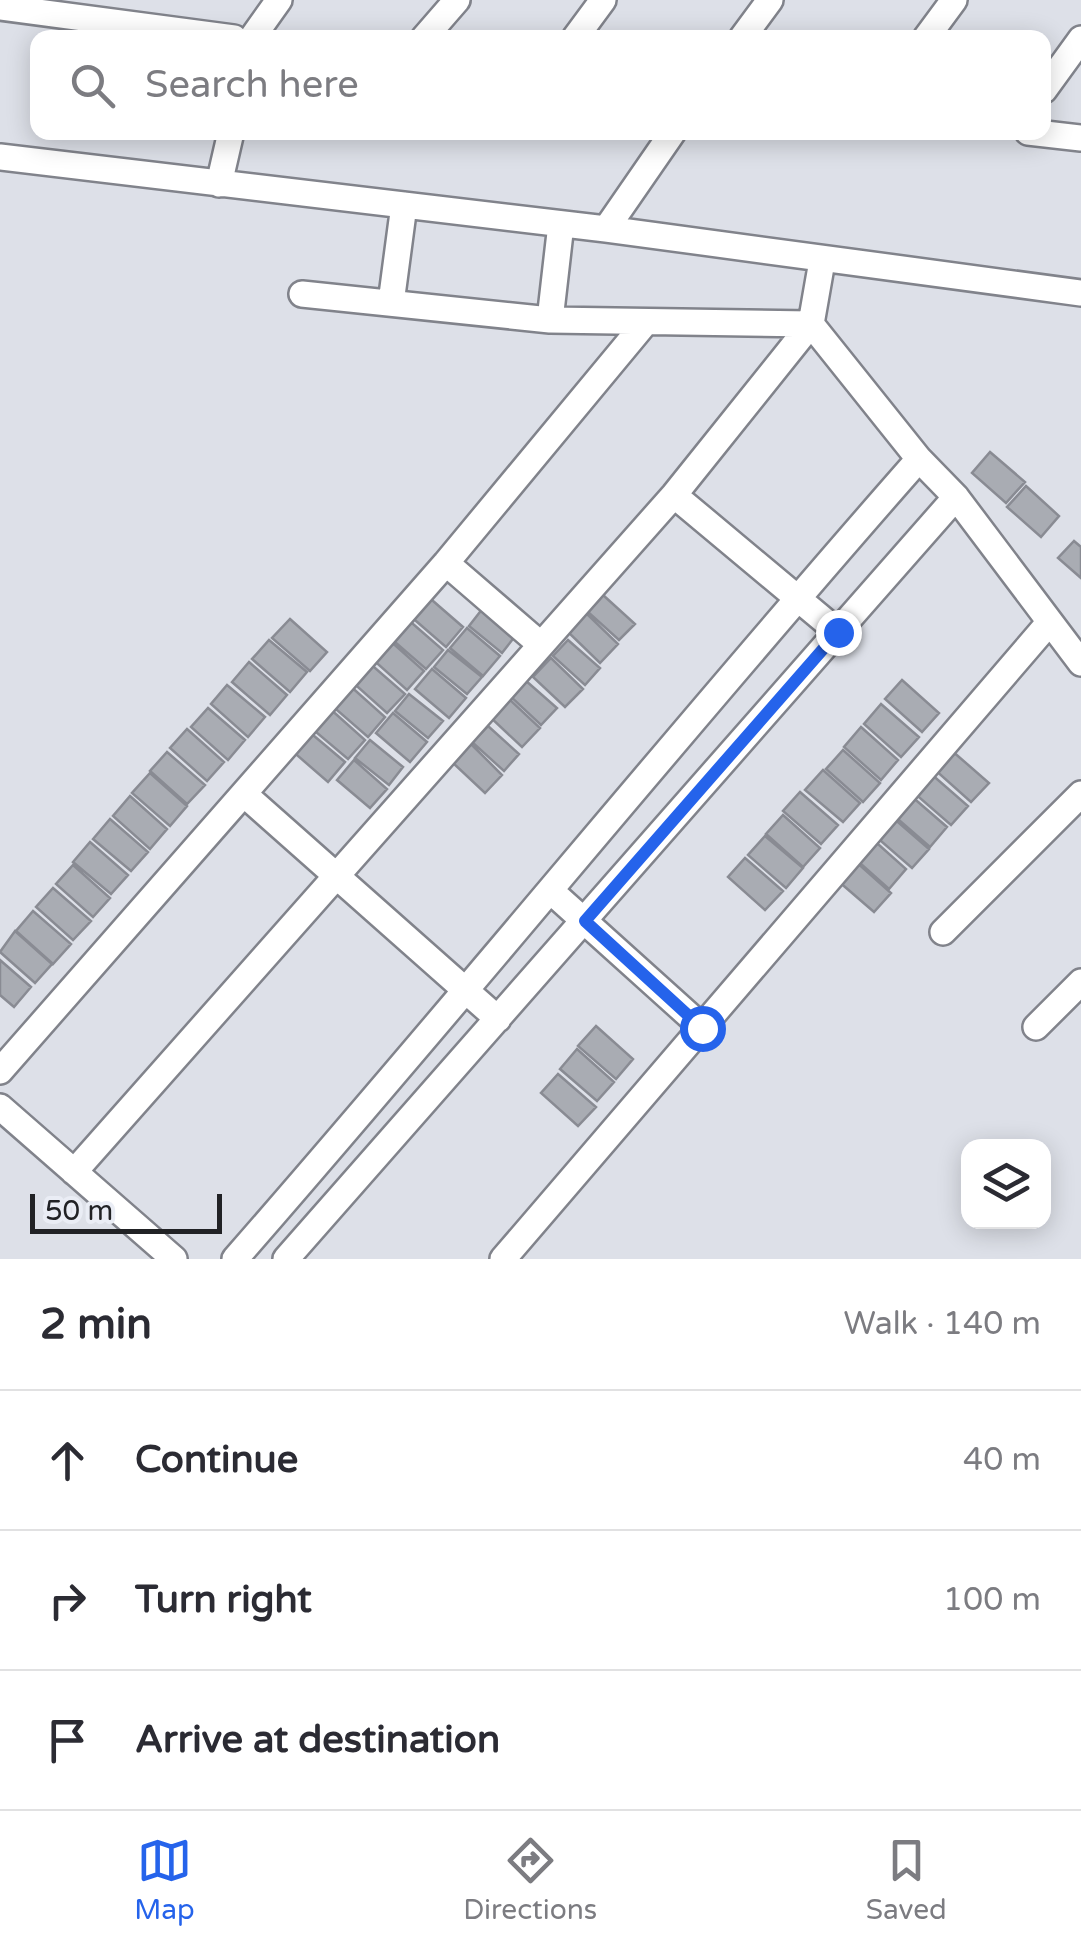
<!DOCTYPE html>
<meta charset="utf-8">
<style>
:root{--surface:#fff;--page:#f7f7f7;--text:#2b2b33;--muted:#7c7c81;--line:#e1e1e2;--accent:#2563eb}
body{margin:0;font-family:"Varela Round",sans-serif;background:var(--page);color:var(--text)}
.controls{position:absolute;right:30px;bottom:30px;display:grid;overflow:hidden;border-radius:20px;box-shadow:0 5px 25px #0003}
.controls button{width:90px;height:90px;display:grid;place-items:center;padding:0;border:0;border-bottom:2px solid var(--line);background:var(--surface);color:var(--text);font:50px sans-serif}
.scale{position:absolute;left:30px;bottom:25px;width:192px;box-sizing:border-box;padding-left:10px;border:5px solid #212225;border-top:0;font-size:28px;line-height:35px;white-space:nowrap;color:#212225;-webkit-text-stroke:8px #eaedf5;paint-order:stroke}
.stop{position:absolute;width:30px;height:30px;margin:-22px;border:8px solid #2563eb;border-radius:50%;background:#fff}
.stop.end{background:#2563eb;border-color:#fff;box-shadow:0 2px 10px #0008}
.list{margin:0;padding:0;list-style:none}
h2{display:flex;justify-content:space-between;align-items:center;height:130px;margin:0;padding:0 40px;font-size:42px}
h2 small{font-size:32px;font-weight:400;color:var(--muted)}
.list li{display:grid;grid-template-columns:65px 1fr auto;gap:30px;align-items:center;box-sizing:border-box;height:140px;padding:0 40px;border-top:2px solid var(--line)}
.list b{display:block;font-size:38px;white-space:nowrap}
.list em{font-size:32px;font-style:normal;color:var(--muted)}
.icon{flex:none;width:55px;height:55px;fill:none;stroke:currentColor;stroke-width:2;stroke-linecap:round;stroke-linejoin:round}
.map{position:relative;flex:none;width:1081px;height:1259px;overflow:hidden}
.search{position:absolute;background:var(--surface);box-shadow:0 5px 25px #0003;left:30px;right:30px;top:30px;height:110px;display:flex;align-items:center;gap:25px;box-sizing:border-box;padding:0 35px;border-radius:20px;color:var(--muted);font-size:38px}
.sheet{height:550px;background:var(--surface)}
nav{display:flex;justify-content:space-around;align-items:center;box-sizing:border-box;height:140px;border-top:2px solid var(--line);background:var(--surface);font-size:28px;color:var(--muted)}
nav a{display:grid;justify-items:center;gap:5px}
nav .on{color:var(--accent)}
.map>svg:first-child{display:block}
</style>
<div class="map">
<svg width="1081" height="1259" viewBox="0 0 1081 1259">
<rect width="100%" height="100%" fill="#dde0e8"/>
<path fill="#a9acb3" stroke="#898b93" stroke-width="2.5" d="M990 452 1025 482 1006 503 972 473Z
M1026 486 1059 516 1041 537 1007 507Z
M1074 541 1081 547V578L1058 558Z
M425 594 463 627 446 647 408 614Z
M603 595 635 624 619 640 588 612Z
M483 608 516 635 502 653 469 626Z
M586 613 618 644 600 663 568 632Z
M405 617 443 650 426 669 388 636Z
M290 619 327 652 310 671 272 638Z
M467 628 500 656 483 676 450 648Z
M387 638 424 671 407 690 370 657Z
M269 640 307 672 290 692 252 659Z
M568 640 600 668 585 685 553 656Z
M448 650 482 677 467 694 434 667Z
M551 658 583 689 565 707 533 677Z
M367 661 405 694 387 713 350 680Z
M249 662 287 695 270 715 232 682Z
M432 669 466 698 449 718 415 689Z
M525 680 557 708 541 725 510 696Z
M902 680 939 713 922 732 885 699Z
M348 684 385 717 368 737 330 704Z
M227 685 265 717 248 737 211 704Z
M409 694 443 721 428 738 395 711Z
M508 698 540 728 522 747 490 717Z
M881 704 919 737 901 757 864 724Z
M328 707 365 740 348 759 310 727Z
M208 708 245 740 228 760 191 727Z
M393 713 427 742 410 762 376 733Z
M488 726 519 754 504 771 472 742Z
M861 727 898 760 881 780 844 747Z
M187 729 224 762 207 781 170 748Z
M307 730 345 762 328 782 290 749Z
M370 740 403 767 389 785 355 758Z
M471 744 502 775 485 793 453 763Z
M843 750 880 783 863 802 826 769Z
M951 750 989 783 971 802 934 769Z
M167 752 205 785 187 804 150 771Z
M354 760 387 789 370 808 337 780Z
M823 770 860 803 843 822 805 790Z
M150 773 187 806 170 826 132 793Z
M930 773 968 806 951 825 913 792Z
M800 792 838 825 821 844 783 811Z
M910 795 947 827 930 847 892 814Z
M130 796 167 829 150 849 113 816Z
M783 815 820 848 803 867 766 834Z
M891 816 929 849 912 868 874 835Z
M110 819 148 852 131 871 93 839Z
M765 836 803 868 786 888 748 855Z
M869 836 906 869 889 889 852 856Z
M90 842 128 875 111 894 73 862Z
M745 858 783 891 765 910 728 877Z
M854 860 891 893 874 912 837 880Z
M73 865 110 898 93 917 56 884Z
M53 888 91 921 73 940 36 907Z
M33 911 71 944 53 964 16 931Z
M15 931 52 964 35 983 0 952Z
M0 960 31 987 14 1007 0 995Z
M596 1026 633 1059 616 1079 578 1046Z
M577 1049 614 1082 597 1101 560 1069Z
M558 1074 596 1107 578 1126 541 1093Z"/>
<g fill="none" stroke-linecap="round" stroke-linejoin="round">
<defs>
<path id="minor" d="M0 7 234 38
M252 38 279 0
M424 38 457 0
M575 38 603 0
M742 38 770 0
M926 38 954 0
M1044 90 1081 39
M1028 132 1081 138
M0 157 606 229 1081 293
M219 184 231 132
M606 229 673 132
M302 294 550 320 811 324 919 459 956 497 1081 663
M391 303 404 205
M550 320 561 224
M674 495 838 632
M446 563 540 644
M244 794 498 1019
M552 892 703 1028
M943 932 1081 794
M1036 1027 1081 982
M0 1071 446 563 645 323
M0 1107 174 1259
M74 1172 674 495 811 324 822 261
M235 1259C466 995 687 722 919 459
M286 1259 956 497
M503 1259 1048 624"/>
</defs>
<use href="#minor" stroke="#81838b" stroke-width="30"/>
<use href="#minor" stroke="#fff" stroke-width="25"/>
</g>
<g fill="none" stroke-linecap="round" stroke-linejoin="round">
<path stroke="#2563eb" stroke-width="12" d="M702 1028 585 921 838 632"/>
</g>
</svg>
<div class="controls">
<button><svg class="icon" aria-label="layers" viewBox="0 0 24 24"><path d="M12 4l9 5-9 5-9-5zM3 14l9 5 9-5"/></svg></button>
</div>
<div class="scale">50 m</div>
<div class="stop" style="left:702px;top:1028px"></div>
<div class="stop end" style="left:838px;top:632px"></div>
<div class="search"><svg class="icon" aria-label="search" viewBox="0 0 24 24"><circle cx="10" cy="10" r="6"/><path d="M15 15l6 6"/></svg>Search here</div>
</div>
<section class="sheet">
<h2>2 min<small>Walk · 140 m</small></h2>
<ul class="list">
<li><svg class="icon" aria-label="ahead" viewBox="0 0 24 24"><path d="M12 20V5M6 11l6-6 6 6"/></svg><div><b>Continue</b></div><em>40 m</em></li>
<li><svg class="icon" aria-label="right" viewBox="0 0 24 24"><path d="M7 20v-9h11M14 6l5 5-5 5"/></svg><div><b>Turn right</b></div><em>100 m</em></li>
<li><svg class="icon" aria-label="arrive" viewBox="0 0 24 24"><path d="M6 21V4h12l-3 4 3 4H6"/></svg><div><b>Arrive at destination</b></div></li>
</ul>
</section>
<nav>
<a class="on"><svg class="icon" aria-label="map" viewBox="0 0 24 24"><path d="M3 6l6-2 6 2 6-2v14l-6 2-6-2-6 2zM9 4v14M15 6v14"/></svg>Map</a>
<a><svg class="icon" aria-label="directions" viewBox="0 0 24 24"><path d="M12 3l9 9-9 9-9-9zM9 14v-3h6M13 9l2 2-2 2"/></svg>Directions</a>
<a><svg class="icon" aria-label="saved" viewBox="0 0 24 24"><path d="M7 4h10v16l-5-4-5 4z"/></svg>Saved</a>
</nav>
